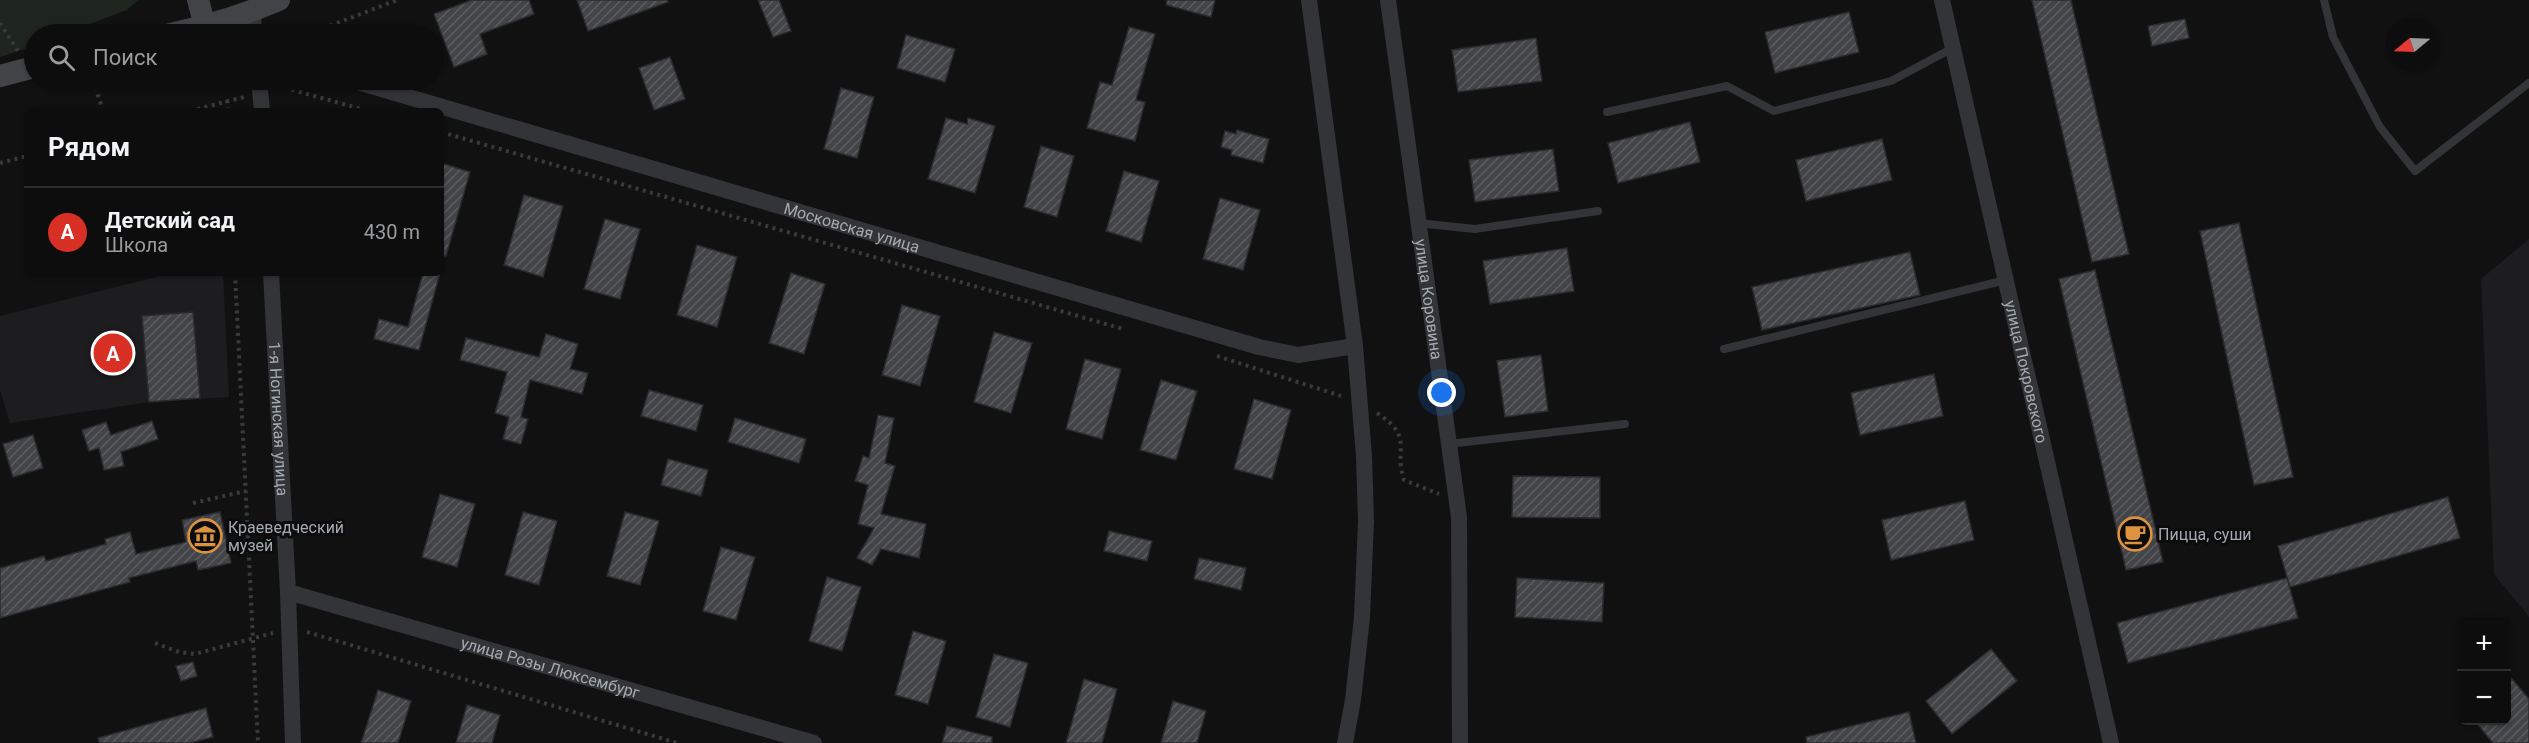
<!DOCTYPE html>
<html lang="ru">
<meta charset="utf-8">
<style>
:root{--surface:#0d0d0e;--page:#1b1b1c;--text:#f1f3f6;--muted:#9a9c9e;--line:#2d2d2e;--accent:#d93025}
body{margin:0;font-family:Roboto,sans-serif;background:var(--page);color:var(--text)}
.controls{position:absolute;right:18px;bottom:18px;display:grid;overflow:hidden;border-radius:9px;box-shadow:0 2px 4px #0004}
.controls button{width:54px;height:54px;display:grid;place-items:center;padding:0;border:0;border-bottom:2px solid var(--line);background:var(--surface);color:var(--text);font:30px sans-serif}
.compass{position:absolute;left:2385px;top:18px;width:54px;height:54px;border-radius:50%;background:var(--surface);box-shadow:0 2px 4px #0004;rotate:251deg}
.you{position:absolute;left:1442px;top:393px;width:21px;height:21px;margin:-15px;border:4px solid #fff;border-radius:50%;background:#1a73e8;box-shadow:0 0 0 9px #1a73e833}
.badge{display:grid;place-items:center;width:39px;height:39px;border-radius:50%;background:var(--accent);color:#fff;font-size:20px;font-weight:700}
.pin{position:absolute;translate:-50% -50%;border:3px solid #fff;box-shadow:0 2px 6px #0006}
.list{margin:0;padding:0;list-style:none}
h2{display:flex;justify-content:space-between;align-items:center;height:78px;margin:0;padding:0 24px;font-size:26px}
h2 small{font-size:20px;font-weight:400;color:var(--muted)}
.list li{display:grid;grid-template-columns:39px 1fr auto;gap:18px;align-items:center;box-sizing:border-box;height:90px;padding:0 24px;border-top:2px solid var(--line)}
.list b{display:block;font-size:22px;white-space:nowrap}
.list p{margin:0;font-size:20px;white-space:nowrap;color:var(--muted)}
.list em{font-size:20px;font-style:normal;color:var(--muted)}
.icon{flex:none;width:33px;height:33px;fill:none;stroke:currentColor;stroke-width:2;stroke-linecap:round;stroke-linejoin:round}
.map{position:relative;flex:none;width:2529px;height:743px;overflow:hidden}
.search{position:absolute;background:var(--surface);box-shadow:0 2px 4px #0004;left:24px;top:24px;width:420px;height:66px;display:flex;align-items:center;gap:15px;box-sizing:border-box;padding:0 21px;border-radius:33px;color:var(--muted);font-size:22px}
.panel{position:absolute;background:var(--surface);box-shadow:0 2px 4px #0004;left:24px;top:108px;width:420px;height:168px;border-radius:9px}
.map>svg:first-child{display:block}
</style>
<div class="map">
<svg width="2529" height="743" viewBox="0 0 2529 743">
<defs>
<pattern id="building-hatch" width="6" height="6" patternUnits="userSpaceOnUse" patternTransform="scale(1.5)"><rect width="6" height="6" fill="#434447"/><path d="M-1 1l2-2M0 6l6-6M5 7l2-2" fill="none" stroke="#5b5c5f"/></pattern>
</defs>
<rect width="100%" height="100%" fill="#111112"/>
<path fill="#1d1d1f" d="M2529 239V617L2494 574 2481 279Z
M172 273H223L229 397 149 402 10 423 0 390V316Z"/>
<path fill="#1e241e" d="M0 0H138L127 10 63 34H34V46L0 57Z"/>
<path fill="url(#building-hatch)" stroke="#2b2b2e" stroke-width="1.5" d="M472 0H529L534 14 480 34 487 54 454 67 434 14Z
M577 0H667L668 2 588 31Z
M758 0H779L791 31 773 37Z
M1167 0H1215L1211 17 1166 5Z
M2032 0H2071L2129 254 2092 262Z
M1849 12 1859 52 1775 73 1765 32Z
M2185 19 2189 38 2152 46 2148 26Z
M1129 27 1155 34 1136 100 1145 102 1135 141 1087 128 1100 82 1112 85Z
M906 35 955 49 945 82 897 68Z
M1536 38 1542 81 1458 92 1452 50Z
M670 57 685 99 654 110 639 68Z
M841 88 874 97 857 158 824 149Z
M946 118 967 124 968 118 995 126 975 193 928 179Z
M1690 122 1700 162 1618 183 1608 143Z
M1237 130 1269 139 1263 163 1231 155 1232 150 1221 147 1225 131 1236 134Z
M1882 139 1892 180 1806 201 1796 160Z
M1041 146 1074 156 1057 217 1024 207Z
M1553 149 1559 191 1475 202 1469 160Z
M441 163 470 172 446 256H441Z
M1124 171 1159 181 1141 242 1106 231Z
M524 195 563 206 543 277 504 265Z
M1220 198 1260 210 1243 270 1203 259Z
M605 219 640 229 620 299 584 289Z
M2239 223 2293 477 2254 485 2200 231Z
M697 245 737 257 717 327 677 315Z
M1567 248 1574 291 1490 304 1483 261Z
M1910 252 1920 295 1762 330 1752 287Z
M2095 270 2163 562 2126 570 2059 279Z
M423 273H440L419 350 374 339 379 319 408 327Z
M791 273 825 284 804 354 769 343Z
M902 305 940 316 920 386 882 375Z
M193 312 200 398 149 402 142 316Z
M994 332 1032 343 1011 413 974 402Z
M546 334 578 344 570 369 588 373 582 394 530 380 521 417 528 419 521 444 503 439 509 417 495 413 507 372 460 360 466 338 539 357Z
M1541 355 1548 411 1505 417 1497 361Z
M1085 359 1121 369 1102 439 1066 429Z
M1934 374 1943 416 1860 435 1851 393Z
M1161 380 1197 391 1176 460 1140 450Z
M649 390 703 405 696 431 641 416Z
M1254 399 1291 410 1272 479 1234 469Z
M878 415 894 418 885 463 895 466 881 514 926 524 919 558 881 549 872 565 857 558 874 528 858 524 868 485 855 481 863 456 869 458Z
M735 418 806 439 799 463 728 442Z
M152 421 158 439 121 452 124 466 104 470 99 448 89 451 82 430 106 422 111 435Z
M33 435 43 468 13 477 3 444Z
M668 459 708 470 701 496 661 485Z
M1513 476 1600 477V518L1512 517Z
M440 494 475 504 457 567 422 557Z
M2448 497 2460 538 2290 587 2278 546Z
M1965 501 1974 540 1891 560 1882 520Z
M220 512 231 563 198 570 196 561 129 578 130 582 0 618V568L44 556 46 561 106 544 105 539 130 532 136 554 186 542 182 520Z
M523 512 557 521 539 585 505 575Z
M625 512 659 521 640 585 607 576Z
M1109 531 1152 541 1147 561 1104 551Z
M721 547 755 557 736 620 703 611Z
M1199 558 1246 568 1241 590 1194 579Z
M827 577 861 587 842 651 809 641Z
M1517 578 1604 583 1602 622 1515 617Z
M2287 578 2298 618 2128 663 2117 623Z
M913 631 946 641 928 704 895 695Z
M1991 649 2017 681 1952 734 1926 701Z
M994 654 1028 663 1010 727 976 717Z
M193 662 197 676 181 681 176 666Z
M2506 672 2529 699V743H2493L2474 720H2506Z
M1084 679 1117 689 1102 743H1066Z
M378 690 411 701 398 743H361Z
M1173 701 1206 711 1197 743H1161Z
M467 705 500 715 492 743H456Z
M206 708 213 737 190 743H99L98 738Z
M1909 712 1916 743H1807L1806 737Z
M947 726 992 737V743H942Z"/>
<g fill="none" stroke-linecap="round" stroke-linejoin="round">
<path stroke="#383b3d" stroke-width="4" stroke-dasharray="3 4.5" stroke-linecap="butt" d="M0 23 18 51
M309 34 397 0
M93 80 103 111
M277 88 282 87 368 111
M227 100 228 111
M190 111 244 97
M441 132 1123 329
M0 163 27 156
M235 273 258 743
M1217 356 1341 396
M1377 413C1415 438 1393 447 1404 480L1439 494
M193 503 246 491
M307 632 677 743
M155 643 179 652 195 654 273 633"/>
<path stroke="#323437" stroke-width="8" d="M2324 0 2333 37 2380 127 2415 171 2529 83
M1607 112 1727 86 1774 111 1891 81 1953 48
M1418 223 1475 229 1598 211
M1724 349 2006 280
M1448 444 1625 424"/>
<g stroke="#323437" stroke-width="16">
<path d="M1309 0 1355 346 1364 456 1366 521 1362 617 1353 700 1345 743"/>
<path id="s1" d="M1388 0 1459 517 1460 743"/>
<path id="s2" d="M1942 0 2111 743"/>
<path d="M253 11 254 34"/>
<path d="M259 80 262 111"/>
<path id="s3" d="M351 80 1259 347 1298 355 1355 346"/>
<path id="s4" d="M271 273 288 592 293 743"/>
<path id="s5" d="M288 592 814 743"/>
</g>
<path stroke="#414346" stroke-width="22" d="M198 0 205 26
M170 34C207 26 244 15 279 0
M0 76 34 67"/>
</g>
<defs>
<symbol id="cafe-ring" viewBox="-11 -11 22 22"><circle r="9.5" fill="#0c0c0d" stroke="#dc923f" stroke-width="1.5"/><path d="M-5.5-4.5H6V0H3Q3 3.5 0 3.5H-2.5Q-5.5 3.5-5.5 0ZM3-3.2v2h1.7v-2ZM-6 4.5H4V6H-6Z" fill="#dc923f"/></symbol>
<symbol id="museum-ring" viewBox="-11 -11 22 22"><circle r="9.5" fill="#0c0c0d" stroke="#dc923f" stroke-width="1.5"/><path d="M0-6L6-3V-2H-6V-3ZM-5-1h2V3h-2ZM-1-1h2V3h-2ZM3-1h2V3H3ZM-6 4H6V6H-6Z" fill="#dc923f"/></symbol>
</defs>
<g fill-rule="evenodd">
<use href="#cafe-ring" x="2116" y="515" width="38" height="38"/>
<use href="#museum-ring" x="186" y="517" width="38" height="38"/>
</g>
<g text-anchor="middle" stroke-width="6" stroke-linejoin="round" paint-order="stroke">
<g font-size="16" fill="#a4aab1" stroke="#0c0c0d">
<text dy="6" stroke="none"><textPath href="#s3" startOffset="522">Московская улица</textPath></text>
<text dy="6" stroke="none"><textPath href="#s1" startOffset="302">улица Коровина</textPath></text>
<text dy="6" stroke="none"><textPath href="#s2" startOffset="381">улица Покровского</textPath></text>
<text dy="6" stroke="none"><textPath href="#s4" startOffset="146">1-я Ногинская улица</textPath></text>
<text dy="6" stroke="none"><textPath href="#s5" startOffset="273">улица Розы Люксембург</textPath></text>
</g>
<g font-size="16" fill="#a4aab1" stroke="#0c0c0d" text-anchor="start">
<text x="228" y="533">Краеведческий<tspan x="228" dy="18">музей</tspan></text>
<text x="2158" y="540">Пицца, суши</text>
</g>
</g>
</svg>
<div class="controls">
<button>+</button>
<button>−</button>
</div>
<svg class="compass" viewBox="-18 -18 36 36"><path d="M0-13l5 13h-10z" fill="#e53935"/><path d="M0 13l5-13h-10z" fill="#9a9c9e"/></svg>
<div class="you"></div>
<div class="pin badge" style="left:113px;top:353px">A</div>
<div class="search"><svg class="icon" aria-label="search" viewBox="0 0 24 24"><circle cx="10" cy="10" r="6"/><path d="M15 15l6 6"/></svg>Поиск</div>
<section class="panel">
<h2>Рядом<small></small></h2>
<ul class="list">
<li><span class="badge">A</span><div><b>Детский сад</b><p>Школа</p></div><em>430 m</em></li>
</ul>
</section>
</div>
